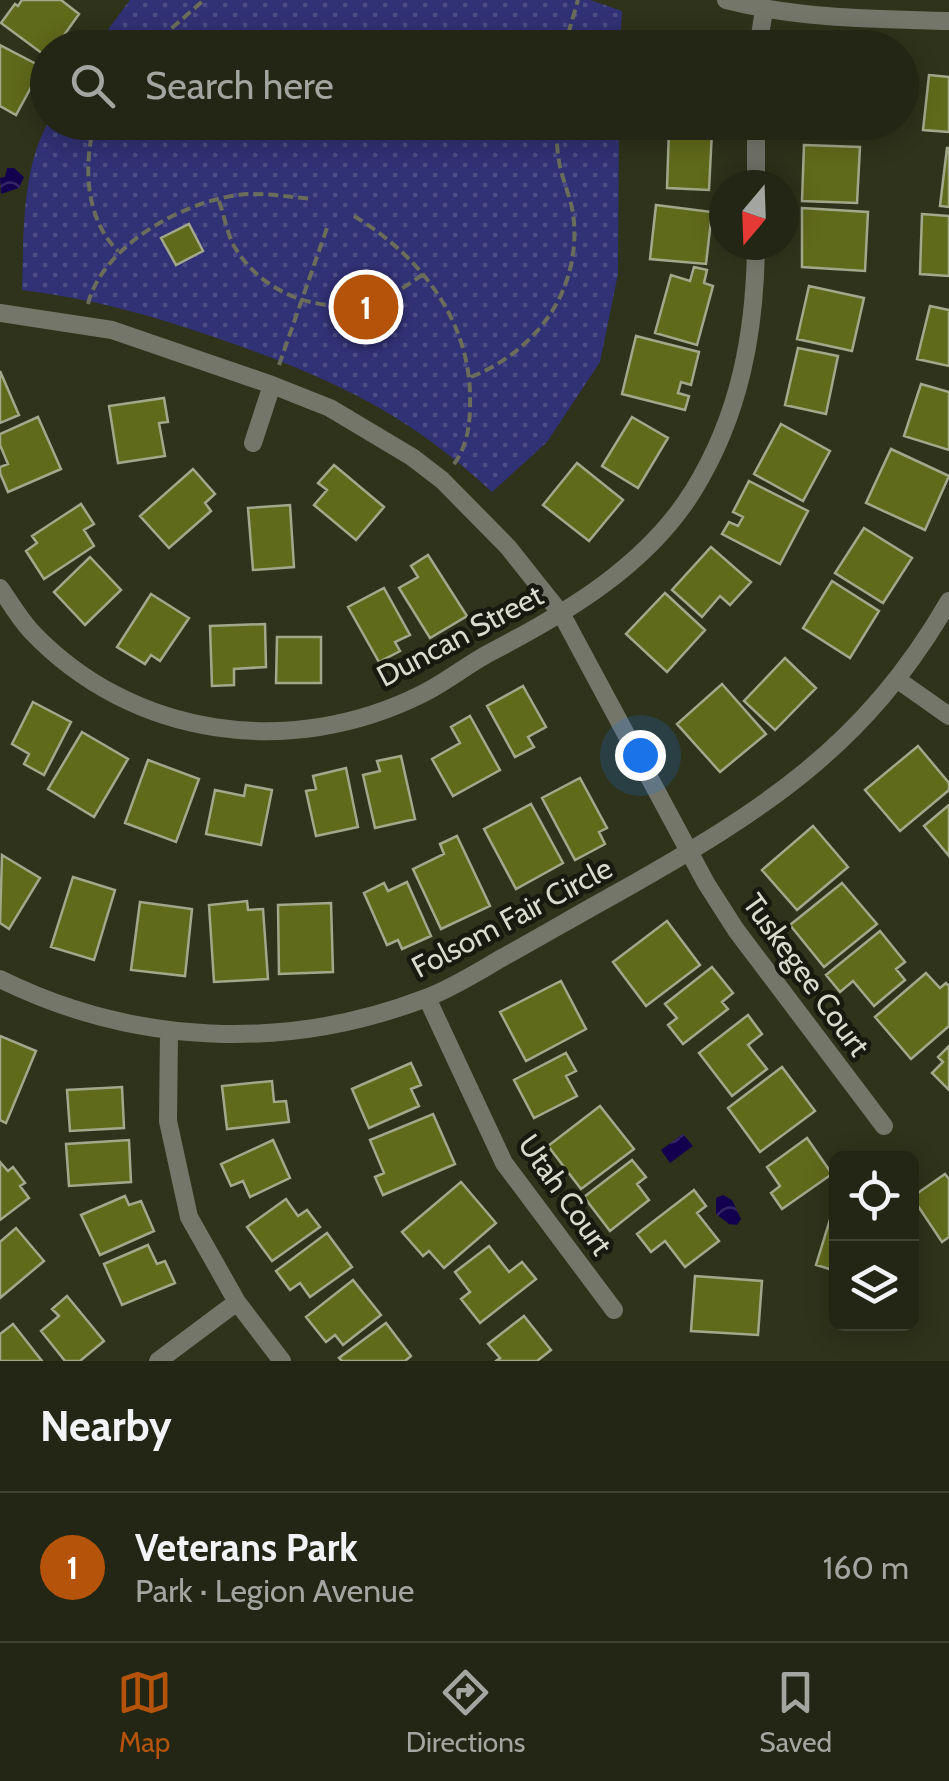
<!DOCTYPE html>
<meta charset="utf-8">
<style>
:root{--surface:#232614;--page:#2b2e1d;--text:#f1f3f6;--muted:#a3a5a0;--line:#404334;--accent:#b45309}
body{margin:0;font-family:Cabin,sans-serif;background:var(--page);color:var(--text)}
.controls{position:absolute;right:30px;bottom:30px;display:grid;overflow:hidden;border-radius:15px;box-shadow:0 5px 25px #0003}
.controls button{width:90px;height:90px;display:grid;place-items:center;padding:0;border:0;border-bottom:2px solid var(--line);background:var(--surface);color:var(--text);font:50px sans-serif}
.compass{position:absolute;left:709px;top:170px;width:90px;height:90px;border-radius:50%;background:var(--surface);box-shadow:0 5px 25px #0003;rotate:199deg}
.you{position:absolute;left:640px;top:755px;width:35px;height:35px;margin:-25px;border:8px solid #fff;border-radius:50%;background:#1a73e8;box-shadow:0 0 0 15px #1a73e833}
.badge{display:grid;place-items:center;width:65px;height:65px;border-radius:50%;background:var(--accent);color:#fff;font-size:32px;font-weight:700}
.pin{position:absolute;translate:-50% -50%;border:5px solid #fff;box-shadow:0 2px 10px #0006}
.list{margin:0;padding:0;list-style:none}
h2{display:flex;justify-content:space-between;align-items:center;height:130px;margin:0;padding:0 40px;font-size:42px}
h2 small{font-size:32px;font-weight:400;color:var(--muted)}
.list li{display:grid;grid-template-columns:65px 1fr auto;gap:30px;align-items:center;box-sizing:border-box;height:150px;padding:0 40px;border-top:2px solid var(--line)}
.list b{display:block;font-size:38px;white-space:nowrap}
.list p{margin:0;font-size:32px;white-space:nowrap;color:var(--muted)}
.list em{font-size:32px;font-style:normal;color:var(--muted)}
.icon{flex:none;width:55px;height:55px;fill:none;stroke:currentColor;stroke-width:2;stroke-linecap:round;stroke-linejoin:round}
.map{position:relative;flex:none;width:949px;height:1361px;overflow:hidden}
.search{position:absolute;background:var(--surface);box-shadow:0 5px 25px #0003;left:30px;right:30px;top:30px;height:110px;display:flex;align-items:center;gap:25px;box-sizing:border-box;padding:0 35px;border-radius:55px;color:var(--muted);font-size:38px}
.sheet{height:280px;background:var(--surface)}
nav{display:flex;justify-content:space-around;align-items:center;box-sizing:border-box;height:140px;border-top:2px solid var(--line);background:var(--surface);font-size:28px;color:var(--muted)}
nav a{display:grid;justify-items:center;gap:5px}
nav .on{color:var(--accent)}
.map>svg:first-child{display:block}
</style>
<div class="map">
<svg width="949" height="1361" viewBox="0 0 949 1361">
<defs>
<pattern id="park-dots" width="8" height="8" patternUnits="userSpaceOnUse" patternTransform="scale(2.5)"><rect width="8" height="8" fill="#313175"/><path d="M2 2h.1M6 6h.1" fill="none" stroke="#4e4e87" stroke-width="1.8" stroke-linecap="round"/></pattern>
<pattern id="water-waves" width="16" height="10" patternUnits="userSpaceOnUse" patternTransform="scale(2.5)"><rect width="16" height="10" fill="#13004e"/><path d="M0 5q4-4 8 0t8 0" fill="none" stroke="#352566"/></pattern>
</defs>
<rect width="100%" height="100%" fill="#2f331b"/>
<path fill="url(#park-dots)" d="M130 0H590L622 11 620 47H95Z
M48 123H619L618 274 600 362 547 442 492 492C404 410 326 376 214 337 150 315 89 298 22 290 24 236 21 171 48 123Z"/>
<path fill="url(#water-waves)" d="M7 168H14L24 177 19 188 1 194 0 178 5 177Z
M683 1134 693 1146 670 1163 661 1150Z
M723 1195 732 1200 741 1219 737 1225 729 1224 716 1214V1198Z"/>
<path fill="#606a1b" stroke="#a2a88b" stroke-width="2.5" d="M22 0H61L79 14 55 48H48L47 57 1 23 15 4 18 6Z
M0 45 42 67 16 115 0 106Z
M929 75 949 77V132L923 130Z
M805 122H862V132L804 131Z
M669 129 712 131 709 190 667 188Z
M804 145 860 147 857 203 802 201Z
M947 148H949V207L940 206Z
M656 205 712 212 706 264 650 259Z
M802 208 868 212 865 271 802 267Z
M922 214 949 216V276L920 274Z
M189 224 203 251 176 265 161 238Z
M694 267 707 270 704 283 713 286 697 345 655 333 671 275 690 281Z
M809 286 864 298 852 351 797 339Z
M930 306 949 310V366L917 359Z
M636 336 699 352 691 385 681 382 678 393 689 396 685 410 622 394Z
M798 348 838 356 826 414 785 405Z
M0 371 19 415 0 423Z
M921 384 949 392V450L904 436Z
M164 398 168 422 159 423 165 456 118 463 109 406Z
M38 417 61 469 8 492 0 473V467L8 464 0 445V434Z
M632 417 668 438 638 488 602 466Z
M781 424 830 451 803 501 754 474Z
M891 449 949 476 925 530 866 503Z
M577 463 623 500 589 541 543 505Z
M334 465 384 507 356 540 314 505 327 490 318 483Z
M193 469 215 494 205 503 211 511 169 548 140 516Z
M749 481 808 511 780 564 722 534 729 522 738 526 743 517 733 512Z
M81 504 94 524 84 530 94 546 44 579 26 551 37 543 32 536Z
M290 505 294 567 253 570 248 508Z
M864 528 912 558 883 603 835 573Z
M711 547 751 582 730 605 720 596 702 617 672 590Z
M428 555 467 616 430 638 399 588 418 577 411 566Z
M90 557 121 590 85 625 54 592Z
M832 581 879 611 850 658 803 628Z
M384 588 410 635 395 642 400 651 379 662 348 607Z
M665 593 705 630 667 672 626 634Z
M151 594 189 618 160 661 151 655 145 664 117 647Z
M265 624 266 667 234 669V685L212 686 210 626Z
M277 637H321V683H276Z
M785 658 816 688 775 730 744 701Z
M722 684 766 734 720 772 677 724Z
M523 686 546 727 528 737 534 747 515 757 487 706Z
M33 702 71 722 44 775 24 764 29 754 12 744Z
M470 716 500 770 453 796 432 759 460 743 451 727Z
M82 732 128 759 94 817 48 789Z
M918 746 949 783V790L900 831 865 790Z
M401 756 415 819 375 828 363 775 380 771 377 761Z
M148 760 199 779 176 842 125 823Z
M346 768 358 827 316 836 306 791 316 789 313 776Z
M580 778 607 828 599 832 605 844 575 860 542 798Z
M246 785 272 790 261 845 206 834 215 790 244 796Z
M531 804 563 863 516 889 484 829Z
M949 805V856L924 826Z
M813 826 848 867 797 910 762 870Z
M457 836 490 906 441 929 413 869 444 854 440 844Z
M2 855 40 878 9 929 0 923Z
M73 877 115 890 94 960 51 947Z
M407 882 431 936 402 949 398 940 387 945 364 893 384 883 388 891Z
M842 883 877 924 824 967 790 925Z
M247 901 248 910 263 909 268 979 214 982 209 905Z
M140 902 192 909 185 976 131 970Z
M331 903 333 972 279 974 278 905Z
M667 921 700 965 646 1006 613 962Z
M880 931 905 962 896 969 905 980 874 1006 853 981 840 992 826 975Z
M712 967 733 993 722 1002 728 1009 683 1044 668 1025 677 1018 665 1004Z
M926 973 940 988 946 983 949 986V1026L911 1059 875 1017Z
M561 981 586 1029 526 1061 500 1012Z
M748 1015 762 1034 748 1045 767 1069 732 1096 699 1053Z
M0 1036 36 1051 6 1123 0 1120Z
M949 1046V1090L932 1073 943 1062 938 1057Z
M566 1053 576 1071 566 1076 577 1096 534 1118 514 1080Z
M411 1063 421 1085 411 1089 419 1106 369 1128 352 1089Z
M782 1067 815 1111 760 1152 728 1108Z
M272 1081 274 1102 286 1101 289 1122 227 1129 222 1086Z
M122 1087 124 1128 70 1131 67 1090Z
M600 1106 634 1149 581 1189 548 1146Z
M433 1114 455 1164 383 1195 375 1177 384 1173 370 1140Z
M807 1138 832 1174 782 1209 771 1193 780 1186 767 1167Z
M129 1140 131 1182 69 1186 66 1144Z
M273 1140 290 1178 250 1197 243 1181 231 1186 221 1164Z
M632 1160 646 1177 637 1184 649 1200 610 1231 584 1197Z
M0 1162 8 1171 13 1167 25 1183 20 1186 29 1198 0 1220Z
M945 1174 949 1179V1237L942 1242 912 1197Z
M461 1182 496 1223 444 1268 429 1251 423 1256 402 1232Z
M694 1190 706 1206 697 1213 719 1241 685 1267 665 1241 651 1252 637 1234Z
M125 1196 129 1205 141 1201 154 1231 100 1255 81 1215Z
M286 1199 298 1216 307 1210 320 1227 272 1261 247 1227Z
M836 1200V1271L816 1265Z
M16 1228 44 1261 0 1298V1242Z
M327 1233 352 1267 310 1297 300 1283 290 1290 276 1271Z
M148 1245 157 1264 165 1261 175 1283 122 1305 104 1264Z
M489 1246 509 1272 522 1262 536 1279 480 1323 461 1299 470 1292 455 1272Z
M695 1276 762 1281 758 1335 691 1331Z
M353 1280 381 1315 343 1345 335 1335 326 1342 306 1317Z
M67 1296 104 1341 80 1361H65L41 1331 59 1316 52 1309Z
M524 1316 551 1350 537 1361H496L500 1358 488 1344Z
M386 1323 411 1356 405 1361H342L339 1358Z
M13 1324 42 1361H0V1334Z"/>
<g fill="none" stroke-linecap="round" stroke-linejoin="round">
<path stroke="#6a6d59" stroke-width="4" stroke-dasharray="10 5" stroke-linecap="butt" d="M149 48 204 0
M564 48 578 0
M95 122C83 164 85 219 118 251
M219 201C224 215 227 233 234 246 262 295 325 317 377 300 395 295 410 283 425 273
M354 216C422 257 473 324 470 406 470 427 466 448 454 464
M88 304C103 243 192 196 251 194 272 194 292 197 313 199
M279 365 327 228
M471 377C538 350 583 288 573 213 570 196 562 179 559 161 557 148 556 135 555 122"/>
<path stroke="#74766a" stroke-width="18" d="M726 0C800 19 873 19 949 21
M758 48 764 10
M756 185V122
M0 313 112 330 272 385 330 408 412 457 442 480 508 547 562 615 706 883 736 930 884 1126
M253 443 272 385
M0 588C10 602 19 618 31 631 133 739 292 759 422 694 447 682 469 663 493 651 568 612 647 565 693 491 740 415 755 333 756 245
M898 680 949 716
M0 979C134 1045 286 1052 426 998 452 988 476 973 500 959 540 937 579 914 619 892 762 811 864 748 949 601
M427 998 504 1163 614 1310
M169 1033 168 1121 189 1217 237 1302 282 1361
M158 1361 237 1302"/>
</g>
<g text-anchor="middle" stroke-width="9" stroke-linejoin="round" paint-order="stroke">
<g font-size="30" fill="#d9dccd" stroke="#181a0f">
<text transform="translate(460 636) rotate(-28)" y="10">Duncan Street</text>
<text transform="translate(512 918) rotate(-28)" y="10">Folsom Fair Circle</text>
<text transform="translate(806 975) rotate(54)" y="10">Tuskegee Court</text>
<text transform="translate(565 1195) rotate(55)" y="10">Utah Court</text>
</g>
</g>
</svg>
<div class="controls">
<button><svg class="icon" aria-label="locate" viewBox="0 0 24 24"><circle cx="12" cy="12" r="6"/><path d="M12 2v4M12 18v4M2 12h4M18 12h4"/></svg></button>
<button><svg class="icon" aria-label="layers" viewBox="0 0 24 24"><path d="M12 4l9 5-9 5-9-5zM3 14l9 5 9-5"/></svg></button>
</div>
<svg class="compass" viewBox="-18 -18 36 36"><path d="M0-13l5 13h-10z" fill="#e53935"/><path d="M0 13l5-13h-10z" fill="#a3a5a0"/></svg>
<div class="you"></div>
<div class="pin badge" style="left:366px;top:307px">1</div>
<div class="search"><svg class="icon" aria-label="search" viewBox="0 0 24 24"><circle cx="10" cy="10" r="6"/><path d="M15 15l6 6"/></svg>Search here</div>
</div>
<section class="sheet">
<h2>Nearby<small></small></h2>
<ul class="list">
<li><span class="badge">1</span><div><b>Veterans Park</b><p>Park · Legion Avenue</p></div><em>160 m</em></li>
</ul>
</section>
<nav>
<a class="on"><svg class="icon" aria-label="map" viewBox="0 0 24 24"><path d="M3 6l6-2 6 2 6-2v14l-6 2-6-2-6 2zM9 4v14M15 6v14"/></svg>Map</a>
<a><svg class="icon" aria-label="directions" viewBox="0 0 24 24"><path d="M12 3l9 9-9 9-9-9zM9 14v-3h6M13 9l2 2-2 2"/></svg>Directions</a>
<a><svg class="icon" aria-label="saved" viewBox="0 0 24 24"><path d="M7 4h10v16l-5-4-5 4z"/></svg>Saved</a>
</nav>
